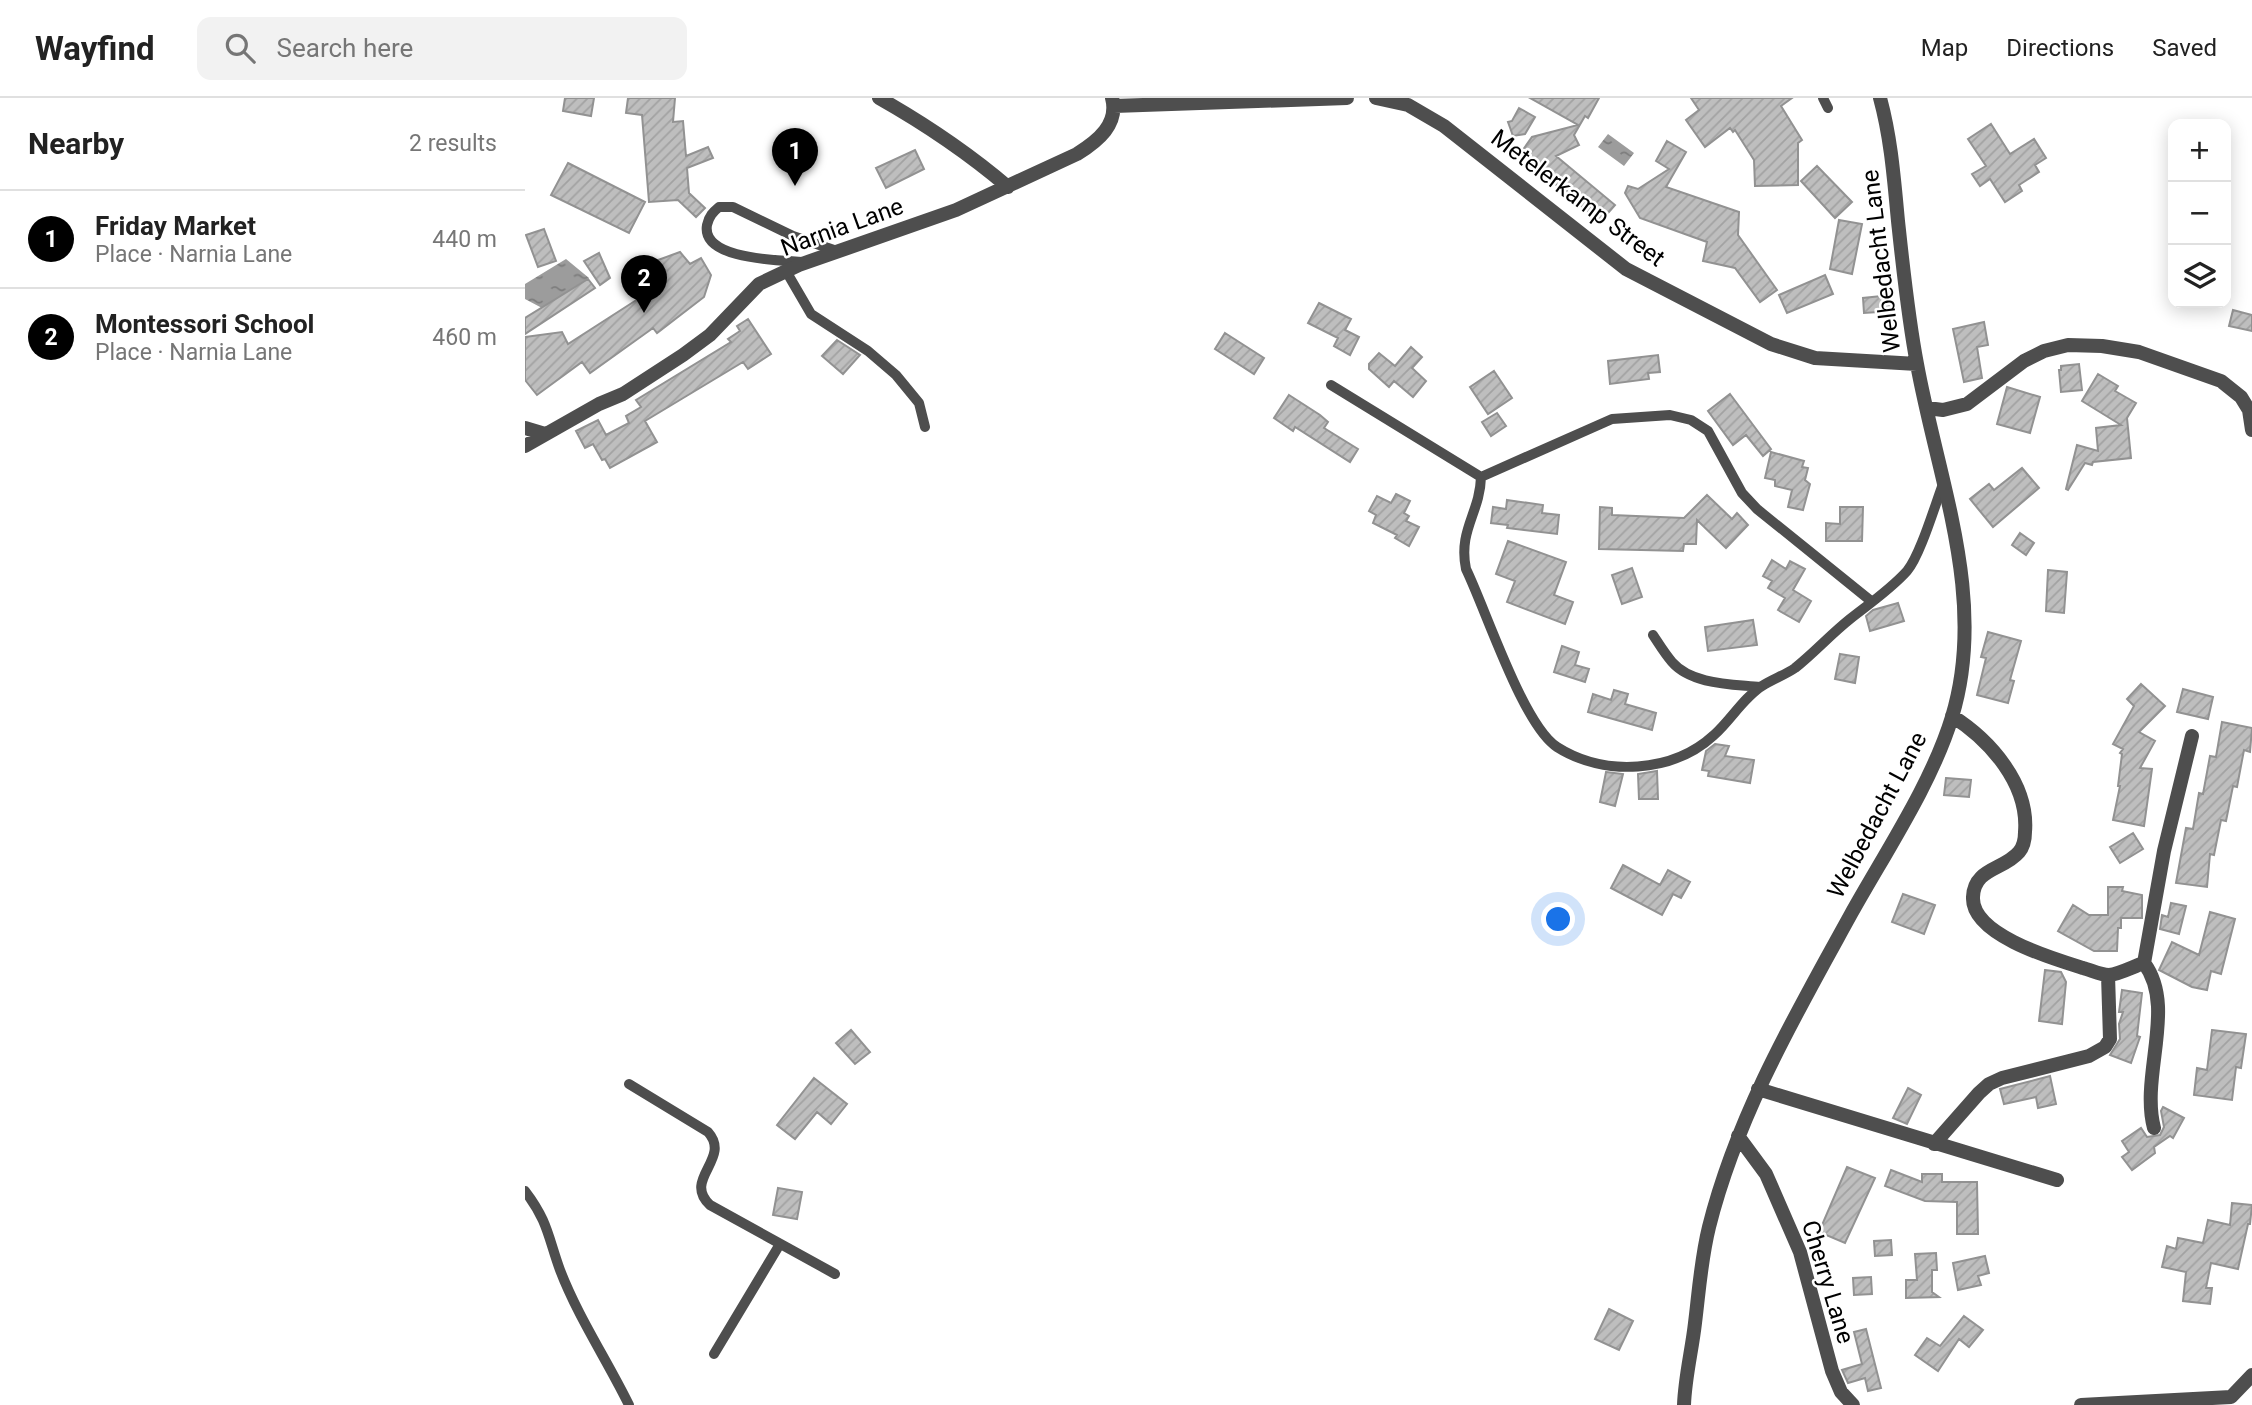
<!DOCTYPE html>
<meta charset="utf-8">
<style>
:root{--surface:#fff;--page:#f2f2f2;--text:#222;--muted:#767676;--line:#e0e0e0;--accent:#000}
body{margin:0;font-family:Roboto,sans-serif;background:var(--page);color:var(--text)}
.controls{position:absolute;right:21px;top:21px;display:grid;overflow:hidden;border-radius:14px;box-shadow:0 4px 18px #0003}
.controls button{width:63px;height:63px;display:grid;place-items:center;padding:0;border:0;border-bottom:2px solid var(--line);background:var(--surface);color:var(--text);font:35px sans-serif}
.you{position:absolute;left:1034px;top:822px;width:24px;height:24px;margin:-18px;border:5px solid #fff;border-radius:50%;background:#1a73e8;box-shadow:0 0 0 10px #1a73e833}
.badge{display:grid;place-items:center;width:46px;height:46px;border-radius:50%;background:var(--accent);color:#fff;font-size:23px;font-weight:700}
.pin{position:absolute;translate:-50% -58px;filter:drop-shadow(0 2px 4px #0008)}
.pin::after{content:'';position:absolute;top:37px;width:24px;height:21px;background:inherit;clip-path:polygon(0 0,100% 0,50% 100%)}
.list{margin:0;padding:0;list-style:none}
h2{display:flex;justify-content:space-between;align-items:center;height:91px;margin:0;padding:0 28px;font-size:30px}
h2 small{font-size:23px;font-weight:400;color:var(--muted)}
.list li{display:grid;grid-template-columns:46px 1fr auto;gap:21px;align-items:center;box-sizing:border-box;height:98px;padding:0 28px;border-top:2px solid var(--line)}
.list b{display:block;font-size:26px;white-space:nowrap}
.list p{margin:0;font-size:23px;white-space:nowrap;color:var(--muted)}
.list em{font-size:23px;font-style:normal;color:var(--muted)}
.icon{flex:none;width:38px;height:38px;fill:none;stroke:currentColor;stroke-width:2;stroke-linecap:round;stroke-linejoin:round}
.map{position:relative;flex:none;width:1727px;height:1307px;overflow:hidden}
header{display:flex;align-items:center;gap:42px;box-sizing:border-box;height:98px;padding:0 35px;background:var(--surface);border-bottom:2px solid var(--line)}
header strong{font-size:33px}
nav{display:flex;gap:38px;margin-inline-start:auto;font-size:24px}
.search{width:490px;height:63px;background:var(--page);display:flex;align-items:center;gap:18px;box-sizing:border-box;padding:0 24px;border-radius:14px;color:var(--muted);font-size:26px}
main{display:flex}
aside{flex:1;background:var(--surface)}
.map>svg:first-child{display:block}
</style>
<header>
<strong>Wayfind</strong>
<div class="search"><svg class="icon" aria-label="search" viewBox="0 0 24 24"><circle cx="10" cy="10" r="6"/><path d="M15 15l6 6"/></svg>Search here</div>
<nav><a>Map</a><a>Directions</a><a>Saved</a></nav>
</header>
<main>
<aside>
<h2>Nearby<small>2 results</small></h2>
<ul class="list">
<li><span class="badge">1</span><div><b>Friday Market</b><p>Place · Narnia Lane</p></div><em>440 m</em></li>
<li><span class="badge">2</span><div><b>Montessori School</b><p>Place · Narnia Lane</p></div><em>460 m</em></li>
</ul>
</aside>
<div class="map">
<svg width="1727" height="1307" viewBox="0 0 1727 1307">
<defs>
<pattern id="water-ripples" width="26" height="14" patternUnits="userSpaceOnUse" patternTransform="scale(1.75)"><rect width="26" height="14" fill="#9c9c9c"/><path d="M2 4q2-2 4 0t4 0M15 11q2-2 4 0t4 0" fill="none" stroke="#7d7d7d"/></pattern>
<pattern id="building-hatch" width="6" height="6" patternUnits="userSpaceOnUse" patternTransform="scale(1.75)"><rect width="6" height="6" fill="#bebebe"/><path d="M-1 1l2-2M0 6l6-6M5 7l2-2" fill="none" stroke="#a2a2a2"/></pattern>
</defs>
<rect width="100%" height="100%" fill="#fff"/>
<path fill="url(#water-ripples)" d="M1083 36 1109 55 1099 68 1073 49Z
M41 161 64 180 17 210 0 201V186Z"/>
<path fill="url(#building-hatch)" stroke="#929292" stroke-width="2" d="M40 0H69L66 18 38 13Z
M103 0H150L148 24 158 23 161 58 183 49 188 60 162 70 164 95 180 110 171 119 153 102 124 104 117 17 101 15Z
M1005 0H1074L1063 20 1060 18 1049 37 1054 47 1031 58 1090 107 1075 124 995 56 1007 39 1053 27Z
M1166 0H1267L1256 8 1277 42 1273 45V87L1230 88 1229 62 1210 32 1208 34 1205 30 1180 49 1161 22 1174 12Z
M994 10 1010 19 1000 36 988 38 983 24 987 23Z
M1466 26 1485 56 1509 41 1521 60 1510 67 1514 74 1494 87 1497 93 1480 104 1465 81 1455 88 1447 76 1461 68 1443 41Z
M1142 43 1161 54 1141 89 1214 114 1213 137 1252 192 1235 204 1210 170 1178 163 1182 144 1115 120 1100 95 1103 88 1113 91 1144 71 1131 63Z
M390 52 399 71 361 90 351 70Z
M43 65 120 104 104 135 26 97Z
M1292 68 1327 104 1310 120 1276 83Z
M1314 122 1337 126 1327 176 1305 171Z
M19 131 31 163 13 169 1 137Z
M155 154 165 166 176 160 186 177 179 199 132 235 128 230 65 275 57 264 12 297 0 282V239L37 234 43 246 127 192 133 162Z
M74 155 85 180 75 187 59 163Z
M1300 177 1308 196 1262 215 1254 197Z
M63 181 70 190 0 236V220Z
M1366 197 1368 213 1339 215 1338 200Z
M794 205 826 221 820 232 834 239 825 257 809 248 813 240 783 225Z
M1708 212 1727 217V233L1704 228Z
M223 221 246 256 223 271 218 264 120 323 132 344 85 370 80 361 77 362 68 346 60 350 51 333 73 322 81 337 104 325 101 318 116 309 111 302 206 244 203 241 215 233 212 228Z
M1459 224 1463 247 1452 249 1457 280 1439 284 1428 231Z
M700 235 739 260 729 276 690 251Z
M312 242 335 257 318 276 297 258Z
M886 249 897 259 887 270 901 283 888 299 869 283 864 289 844 271V266L854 255 870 268Z
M1133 257 1135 274 1123 275 1124 281 1085 286 1083 263Z
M1554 266 1557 292 1536 294 1534 272H1536V268Z
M969 273 987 300 963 316 945 289Z
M1573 276 1593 288 1590 293 1611 305 1602 320 1606 360 1568 364 1567 367 1560 365 1543 392 1541 391 1552 347 1573 353 1571 330 1596 327 1557 303Z
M1482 289 1515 299 1505 335 1472 326Z
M1205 296 1246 351 1238 358 1221 337 1208 347 1183 313Z
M764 297 795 317 803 324 799 330 833 351 825 364 770 329 768 333 749 320Z
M972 315 981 328 966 338 957 324Z
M1246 354 1279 363 1277 369 1283 370 1280 382 1285 386 1278 412 1263 409 1267 392 1250 388V382L1240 380Z
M1497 370 1514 390 1468 429 1445 401 1464 386 1469 392Z
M871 396 885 403 879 415 884 418 881 423 894 429 884 448 870 440 872 437 848 425 851 417 844 413 852 398 866 405Z
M1182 397 1207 421 1212 415 1223 427 1201 450 1172 422 1171 446H1159L1158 453 1074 451 1075 409 1087 410V417L1159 420Z
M982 402 1018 407 1017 415 1034 417 1032 436 982 430 983 427 966 425 968 409 981 411Z
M1315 409H1338L1337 443H1301V425L1315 426Z
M1495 435 1509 445 1501 457 1487 447Z
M983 443 1041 464 1029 497 1048 504 1040 526 982 504 990 483 971 476Z
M1247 462 1261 471 1265 463 1280 471 1268 492 1286 503 1274 524 1253 512 1260 500 1243 490 1247 483 1238 478Z
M1107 470 1117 499 1097 506 1087 477Z
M1523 472 1542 474 1539 515 1521 513Z
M1373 505 1379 523 1345 533 1341 518 1348 512Z
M1228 522 1232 547 1183 553 1180 529Z
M1463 534 1496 543 1485 582 1489 583 1483 605 1452 597 1461 560 1456 559Z
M1037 548 1054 554 1050 567 1064 571 1060 584 1029 574Z
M1315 556 1334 559 1330 585 1310 581Z
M1616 586 1640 608 1614 634 1630 643 1615 670 1627 671 1619 728 1588 722 1595 688H1593L1597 656 1595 655 1598 651 1588 646 1609 608 1602 601Z
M1658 591 1688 599 1683 621 1652 614Z
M1089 592 1103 596 1100 606 1131 615 1127 632 1063 614 1068 596 1086 602Z
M1697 624 1727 630 1725 654 1719 652 1712 689 1708 688 1701 723 1696 722 1689 757 1685 756 1682 789 1651 785 1661 730 1668 731 1674 695 1678 696 1685 658 1691 659Z
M1190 646 1204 648 1200 658 1229 662 1225 685 1183 678 1184 673 1177 672 1181 653Z
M1132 673 1133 701H1114L1113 676Z
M1081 674 1098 676 1090 708 1075 704Z
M1421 680 1446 682 1444 699 1419 697Z
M1608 735 1618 751 1595 765 1585 749Z
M1098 767 1135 787 1143 772 1165 784 1156 800 1148 796 1137 817 1086 790Z
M1583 789H1598L1597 793 1617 797V820H1596V830H1593L1592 853H1569L1533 833 1548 807 1564 817H1583Z
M1378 796 1410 807 1399 836 1367 824Z
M1646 805 1661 808 1654 836 1635 831 1637 817 1643 819Z
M1685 814 1710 821 1696 876 1686 873 1682 892 1667 889 1634 872 1647 844 1674 857Z
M1520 872 1536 874 1541 884 1537 926 1514 923Z
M1597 892 1617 895 1612 938 1615 939 1606 965 1585 957 1595 941 1594 926 1598 914H1594Z
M326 932 345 954 330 966 311 945Z
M1687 932 1721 936 1716 970 1711 969 1707 1002 1669 997 1672 970 1682 972Z
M1525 978 1531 1006 1513 1010 1511 999 1479 1006 1475 991Z
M289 980 322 1006 306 1026 292 1014 270 1041 252 1027Z
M1383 990 1396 997 1382 1026 1368 1020Z
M1638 1009 1659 1020 1648 1040 1645 1038 1629 1049 1630 1055 1607 1072 1597 1059 1604 1054 1597 1043 1616 1030 1622 1039 1635 1037 1639 1029 1636 1013Z
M1322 1069 1350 1080 1320 1145 1294 1134Z
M1366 1072 1397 1084V1076H1417V1084H1452L1453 1136H1432V1104L1400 1103 1360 1088Z
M253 1090 277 1094 272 1121 248 1117Z
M1707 1105 1727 1107 1725 1126H1723L1713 1171 1686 1165 1681 1190H1687L1685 1206 1658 1203 1661 1174 1637 1169 1642 1148 1651 1151 1653 1140 1678 1145 1683 1122 1705 1127Z
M1366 1142 1367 1157 1350 1158 1349 1143Z
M1411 1155 1412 1172H1407V1194L1414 1199 1381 1200V1182H1392L1390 1156Z
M1460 1158 1464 1175 1453 1178 1456 1187 1433 1192 1428 1165Z
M1346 1179 1347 1196 1329 1197 1328 1180Z
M1084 1211 1108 1223 1094 1252 1070 1241Z
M1439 1218 1458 1232 1444 1249 1434 1241 1413 1273 1390 1257 1402 1240 1415 1248Z
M1341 1231 1356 1290 1343 1293 1340 1280 1323 1285 1317 1272 1337 1266 1329 1234Z"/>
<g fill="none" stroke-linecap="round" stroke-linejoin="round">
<path stroke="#4e4e4e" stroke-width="10" d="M1298 0 1303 10
M277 164C255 162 176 162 182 127 184 118 188 114 194 109H208L268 138 312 153
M261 173 286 216 343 253 371 277 394 305 400 329
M806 287 956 379
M1346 503 1232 411 1217 395 1183 333 1166 322 1145 317 1087 321 956 379C955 415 933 432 941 471 961 512 998 627 1032 649 1079 679 1148 675 1189 637 1206 622 1218 600 1237 588 1248 581 1260 577 1270 570 1289 555 1306 536 1325 521 1344 506 1366 491 1382 473 1395 458 1410 407 1418 386
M1128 537C1134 546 1140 556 1147 564 1167 587 1208 586 1235 589
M104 986 183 1034C207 1061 157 1081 185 1107L310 1176
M0 1093C23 1123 23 1139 35 1172 53 1219 82 1262 104 1307
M189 1256 255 1146"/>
<path stroke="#4e4e4e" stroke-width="14" d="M354 0C400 26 443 55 483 89
M851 0 883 7 919 28 1101 171 1246 246 1290 260 1392 266
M589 8 822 0
M1402 310 1418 312 1442 306 1499 263 1519 253 1543 247 1577 248 1614 254 1696 283 1716 299 1724 312 1727 332
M0 330 20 336
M0 348 74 306 98 296 158 257 185 237 234 186 274 167 431 112 552 56C573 43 594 26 587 0
M1427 618C1465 642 1504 686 1500 734 1500 740 1499 748 1494 754 1479 772 1449 770 1448 799 1446 837 1529 861 1558 870 1566 872 1576 877 1584 877 1595 876 1609 868 1619 865L1639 753 1667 638
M1619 865C1652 909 1615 977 1629 1030
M1233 991 1532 1082
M1213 1038 1241 1076 1275 1154 1307 1273 1316 1294 1328 1307
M1409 1046 1454 995 1464 986 1477 980 1564 958 1580 949 1585 941 1583 877
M1159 1307C1160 1279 1167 1252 1170 1225 1174 1193 1176 1161 1184 1129 1212 1017 1271 916 1326 816 1360 755 1407 685 1427 619 1463 501 1413 382 1392 266 1383 219 1378 170 1373 123 1369 81 1366 40 1355 0
M1556 1307 1706 1299 1727 1277"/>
</g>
<g text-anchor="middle" stroke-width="5" stroke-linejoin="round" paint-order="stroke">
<g font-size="24" fill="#000" stroke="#fff">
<text transform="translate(1053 100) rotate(37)" y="8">Metelerkamp Street</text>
<text transform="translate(317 129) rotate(-20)" y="8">Narnia Lane</text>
<text transform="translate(1356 163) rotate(-97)" y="8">Welbedacht Lane</text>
<text transform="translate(1352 717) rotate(-62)" y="8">Welbedacht Lane</text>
<text transform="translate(1303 1184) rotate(73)" y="8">Cherry Lane</text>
</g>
</g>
</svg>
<div class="controls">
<button>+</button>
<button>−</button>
<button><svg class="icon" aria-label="layers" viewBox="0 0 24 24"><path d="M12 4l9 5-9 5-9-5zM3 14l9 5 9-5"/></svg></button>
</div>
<div class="you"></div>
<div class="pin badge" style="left:270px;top:88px">1</div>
<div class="pin badge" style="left:119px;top:215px">2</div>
</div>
</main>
